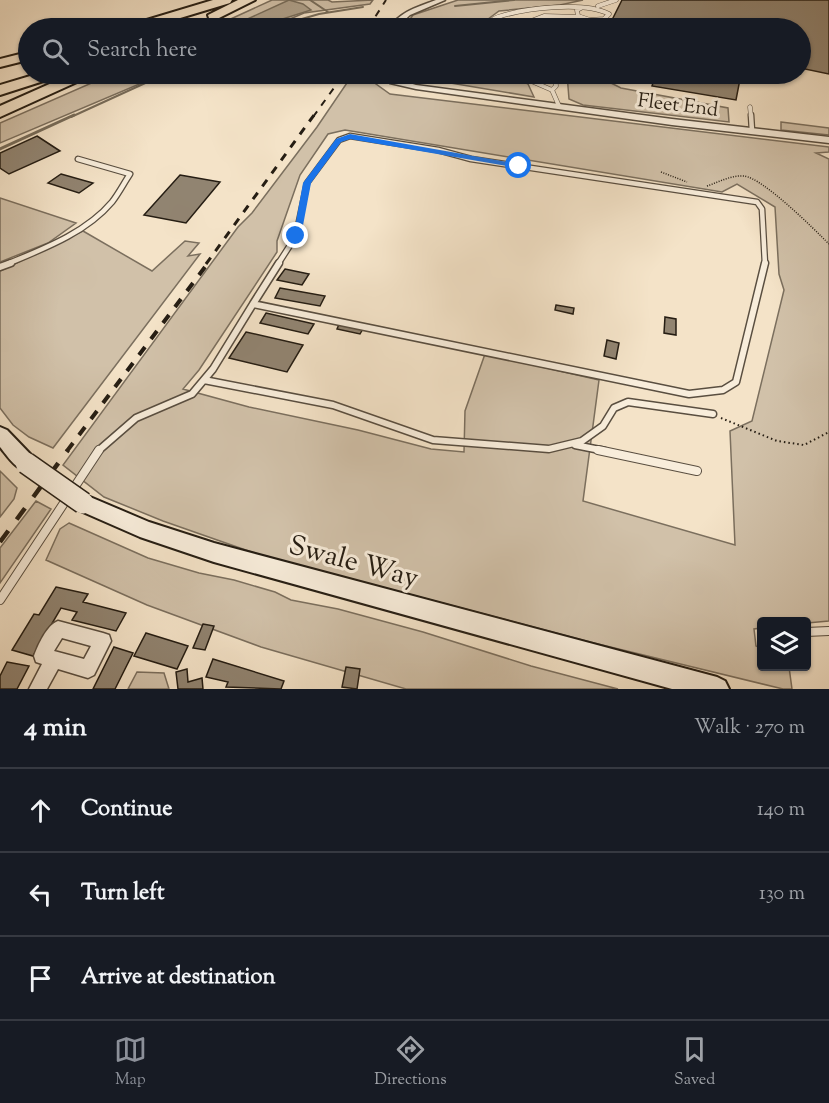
<!DOCTYPE html>
<meta charset="utf-8">
<style>
:root{--surface:#171b24;--page:#20242c;--text:#f1f3f6;--muted:#9ea1a6;--line:#363941;--accent:#8c9099}
body{margin:0;font-family:"Sorts Mill Goudy",serif;background:var(--page);color:var(--text)}
.controls{position:absolute;right:18px;bottom:18px;display:grid;overflow:hidden;border-radius:6px;box-shadow:0 2px 4px #0004}
.controls button{width:54px;height:54px;display:grid;place-items:center;padding:0;border:0;border-bottom:2px solid var(--line);background:var(--surface);color:var(--text);font:30px sans-serif}
.stop{position:absolute;width:18px;height:18px;margin:-14px;border:4px solid #1a73e8;border-radius:50%;background:#fff}
.stop.end{background:#1a73e8;border-color:#fff;box-shadow:0 2px 6px #0008}
.list{margin:0;padding:0;list-style:none}
h2{display:flex;justify-content:space-between;align-items:center;height:78px;margin:0;padding:0 24px;font-size:26px}
h2 small{font-size:20px;font-weight:400;color:var(--muted)}
.list li{display:grid;grid-template-columns:39px 1fr auto;gap:18px;align-items:center;box-sizing:border-box;height:84px;padding:0 24px;border-top:2px solid var(--line)}
.list b{display:block;font-size:22px;white-space:nowrap}
.list em{font-size:20px;font-style:normal;color:var(--muted)}
.icon{flex:none;width:33px;height:33px;fill:none;stroke:currentColor;stroke-width:2;stroke-linecap:round;stroke-linejoin:round}
.map{position:relative;flex:none;width:829px;height:689px;overflow:hidden}
.search{position:absolute;background:var(--surface);box-shadow:0 2px 4px #0004;left:18px;right:18px;top:18px;height:66px;display:flex;align-items:center;gap:15px;box-sizing:border-box;padding:0 21px;border-radius:33px;color:var(--muted);font-size:22px}
.sheet{height:330px;background:var(--surface)}
nav{display:flex;justify-content:space-around;align-items:center;box-sizing:border-box;height:84px;border-top:2px solid var(--line);background:var(--surface);font-size:16px;color:var(--muted)}
nav a{display:grid;justify-items:center;gap:3px}
nav .on{color:var(--accent)}
.map>svg:first-child{display:block}
</style>
<div class="map">
<svg width="829" height="689" viewBox="0 0 829 689">
<rect width="100%" height="100%" fill="#f4e3c8"/>
<filter id="stains"><feTurbulence type="fractalNoise" baseFrequency=".00333" numOctaves="4"/><feColorMatrix values="0 0 0 0 .2 0 0 0 0 .09 0 0 0 0 .02 0 0 0 .5 -.17"/></filter>
<radialGradient id="worn" r=".72"><stop offset=".6" stop-color="#630" stop-opacity="0"/><stop offset="1" stop-color="#630" stop-opacity=".3"/></radialGradient>
<path fill="#d1c1a9" stroke="#7b6f5e" stroke-width="1.5" fill-rule="evenodd" d="M272 0H328L332 2 373 0 370 4 304 13 269 28H211Z
M458 0H583L560 5 499 11 476 28H404L413 15Z
M112 74H163L0 143V123Z
M353 74H362L390 94 829 147V152L816 153 829 159V621L807 623 762 622 761 628 754 629 756 646 761 648 762 666 789 667 792 689H783L594 643 260 555 163 521 104 497 63 465 238 227 252 213 317 127ZM345 130 722 192 737 184 775 207 779 274 784 290 752 421 730 431 735 545 583 501 599 380 485 354 465 411 464 452 431 449 358 430 249 407 183 389 199 370 277 252V241L300 175 328 134Z
M397 74H509L528 84 534 97Z
M567 74H609L607 81 621 88 728 108 729 122 583 105 569 99Z
M781 122 829 128V135L781 130Z
M0 198 76 223 48 243 0 262Z
M83 231 152 271 185 241 199 243 188 256 200 254 53 448 29 437 13 425 0 408V271Z
M0 471 17 488 14 499 0 517Z
M36 501 51 509 0 583V548Z
M69 523 148 558 199 573 234 580 275 592 291 600 338 609 423 632 531 666 618 689H406L261 647 147 605 46 560 60 529Z
M137 672 164 673 169 689H128Z"/>
<path fill="#aea08a" stroke="#776c5a" stroke-width="1.5" d="M289 0 303 4 311 10 254 28 230 27Z"/>
<g fill="none" stroke-linecap="round" stroke-linejoin="round">
<path stroke="#776c5a" stroke-width="2" d="M310 0 328 12
M455 6 514 0
M271 28 319 14 363 7
M71 117 165 74"/>
<path stroke="#776c5a" stroke-width="3" d="M0 149 74 115"/>
</g>
<path fill="#918471" stroke="#251d13" stroke-width="1.5" d="M622 0H829V74L800 68V28H608Z
M656 74H741L736 100 652 86Z
M37 136 60 151 9 174 0 168V153Z
M61 174 93 183 79 193 48 183Z
M180 175 220 182 186 223 144 215Z
M285 269 309 274 302 285 277 280Z
M280 288 325 296 320 306 275 298Z
M556 305 574 308 573 314 555 310Z
M266 313 314 324 308 334 260 323Z
M665 317 676 319V335L664 333Z
M340 322 364 327 360 334 337 329Z
M246 332 303 345 287 372 229 358Z
M607 340 619 343 616 359 604 356Z
M56 587 88 594 83 602 126 613 116 631 72 620 77 612 61 608 33 656 12 650 34 614 39 615Z
M203 624 214 626 205 650 193 648Z
M146 633 188 646 177 669 134 656Z
M114 647 133 653 115 689H93Z
M213 659 284 681 281 689 226 687 228 682 206 677Z
M7 662 29 666 17 689H0V676Z
M346 667 360 669 357 689 342 687Z
M187 669 188 682 202 678 203 689H178L176 672Z"/>
<g fill="none" stroke-linecap="round" stroke-linejoin="round">
<defs>
<path id="lane-far3" d="M598 6 616 0
M483 28C487 24 492 19 498 17 525 8 584 1 609 14L604 19 590 20 578 16 577 10 581 8
M527 28 526 23 544 16 579 17
M515 74 552 90
M555 74 556 86 552 90 559 106
M750 107 751 117"/>
<path id="lane-far2" d="M751 115 752 131
M7 264C43 249 86 233 112 202 119 193 124 183 130 174L78 159
M278 264 296 236 307 183 339 140 350 136 438 150 471 159 757 202 762 209 765 264"/>
<path id="lane-far1" d="M0 267 11 263
M253 304 689 394 723 390 736 382 765 263
M253 304 279 263
M204 380 333 405 433 440 549 449 582 441 603 426 614 408 628 402 713 414
M575 445 605 451
M98 451 136 418 192 394 213 369 253 304"/>
<path id="lane" d="M598 450 697 471
M0 600 99 450
M806 632 829 631"/>
<path id="street" d="M436 0H445L410 15 396 28H389C401 11 418 7 436 0Z
M378 74C387 73 405 82 416 85L672 119 829 137V143L672 125 416 89 390 83Z
M58 621 103 633 109 635 111 641 94 675 88 678 58 669 47 689H29L42 664 36 662 34 656C38 645 47 625 58 621ZM62 638 91 646 84 659 54 651Z"/>
<path id="secondary" d="M0 427 7 430 33 457 36 463 33 469C18 474 9 458 0 447Z
M83 494 149 522 214 543 717 677 725 681 729 689H672L214 562 140 537 76 509 73 503 76 497Z"/>
<path id="highway" d="M213 0H232L230 3 147 28H128L130 25Z
M238 0H255L219 18H209L208 15Z
M28 52V60L0 67V59Z
M37 74H58L56 77 0 95V85Z
M72 74H90L88 77 0 117V106Z"/>
</defs>
<use href="#lane-far3" stroke="#594e40" stroke-width="5"/>
<use href="#lane-far2" stroke="#594e40" stroke-width="7"/>
<use href="#lane-far1" stroke="#594e40" stroke-width="9"/>
<use href="#lane" stroke="#594e40" stroke-width="10"/>
<use href="#street" stroke="#594e40" stroke-width="3"/>
<use href="#secondary" stroke="#251d13" stroke-width="4"/>
<use href="#highway" stroke="#251d13" stroke-width="4"/>
<path stroke="#251d13" stroke-width="1.5" stroke-dasharray="1 1.5" stroke-linecap="butt" d="M661 172 687 182
M707 186C719 182 731 175 744 176 763 178 814 229 829 244"/>
<path stroke="#251d13" stroke-width="2" stroke-dasharray="1.5 3" stroke-linecap="butt" d="M721 418 777 441 804 445 829 432"/>
<use href="#lane-far3" stroke="#f8eddb" stroke-width="4"/>
<use href="#lane-far2" stroke="#f8eddb" stroke-width="4.5"/>
<use href="#lane-far1" stroke="#f8eddb" stroke-width="6"/>
<use href="#lane" stroke="#f8eddb" stroke-width="8"/>
<use href="#street" fill="#f8eddb" fill-rule="evenodd"/>
<use href="#secondary" fill="#f8eddb" fill-rule="evenodd"/>
<use href="#highway" fill="#f4e3c8" fill-rule="evenodd"/>
<path stroke="#251d13" stroke-width="2" stroke-dasharray="7 7" stroke-linecap="butt" d="M368 28 386 0
M313 117 344 74"/>
<path stroke="#251d13" stroke-width="3" stroke-dasharray="8 8" stroke-linecap="butt" d="M206 264 314 115"/>
<path stroke="#251d13" stroke-width="4" stroke-dasharray="10 10" stroke-linecap="butt" d="M67 451 208 263"/>
<path stroke="#251d13" stroke-width="4.5" stroke-dasharray="14 14" stroke-linecap="butt" d="M0 542 68 450"/>
<defs>
<path id="secondary-bridge" d="M26 463 83 503"/>
</defs>
<use href="#secondary-bridge" stroke="#251d13" stroke-width="24" stroke-linecap="butt"/>
<use href="#secondary-bridge" stroke="#f8eddb" stroke-width="21"/>
</g>
<path fill="#1a73e8" d="M350 134 519 164 523 166 519 168 350 139 341 142 311 183 301 236 293 238 303 183 336 139Z"/>
<g text-anchor="middle" stroke-width="6" stroke-linejoin="round" paint-order="stroke">
<g font-size="20" fill="#251d13" stroke="#f8eddb">
<text transform="translate(678 104) rotate(7)" y="7">Fleet End</text>
</g>
<g font-size="28" fill="#251d13" stroke="#f8eddb">
<text transform="translate(354 560) rotate(15)" y="10">Swale Way</text>
</g>
</g>
<rect width="100%" height="100%" filter="url(#stains)"/>
<rect width="100%" height="100%" fill="url(#worn)"/>
</svg>
<div class="controls">
<button><svg class="icon" aria-label="layers" viewBox="0 0 24 24"><path d="M12 4l9 5-9 5-9-5zM3 14l9 5 9-5"/></svg></button>
</div>
<div class="stop" style="left:519px;top:166px"></div>
<div class="stop end" style="left:296px;top:236px"></div>
<div class="search"><svg class="icon" aria-label="search" viewBox="0 0 24 24"><circle cx="10" cy="10" r="6"/><path d="M15 15l6 6"/></svg>Search here</div>
</div>
<section class="sheet">
<h2>4 min<small>Walk · 270 m</small></h2>
<ul class="list">
<li><svg class="icon" aria-label="ahead" viewBox="0 0 24 24"><path d="M12 20V5M6 11l6-6 6 6"/></svg><div><b>Continue</b></div><em>140 m</em></li>
<li><svg class="icon" aria-label="left" viewBox="0 0 24 24"><path d="M17 20v-9H6M10 6l-5 5 5 5"/></svg><div><b>Turn left</b></div><em>130 m</em></li>
<li><svg class="icon" aria-label="arrive" viewBox="0 0 24 24"><path d="M6 21V4h12l-3 4 3 4H6"/></svg><div><b>Arrive at destination</b></div></li>
</ul>
</section>
<nav>
<a class="on"><svg class="icon" aria-label="map" viewBox="0 0 24 24"><path d="M3 6l6-2 6 2 6-2v14l-6 2-6-2-6 2zM9 4v14M15 6v14"/></svg>Map</a>
<a><svg class="icon" aria-label="directions" viewBox="0 0 24 24"><path d="M12 3l9 9-9 9-9-9zM9 14v-3h6M13 9l2 2-2 2"/></svg>Directions</a>
<a><svg class="icon" aria-label="saved" viewBox="0 0 24 24"><path d="M7 4h10v16l-5-4-5 4z"/></svg>Saved</a>
</nav>
